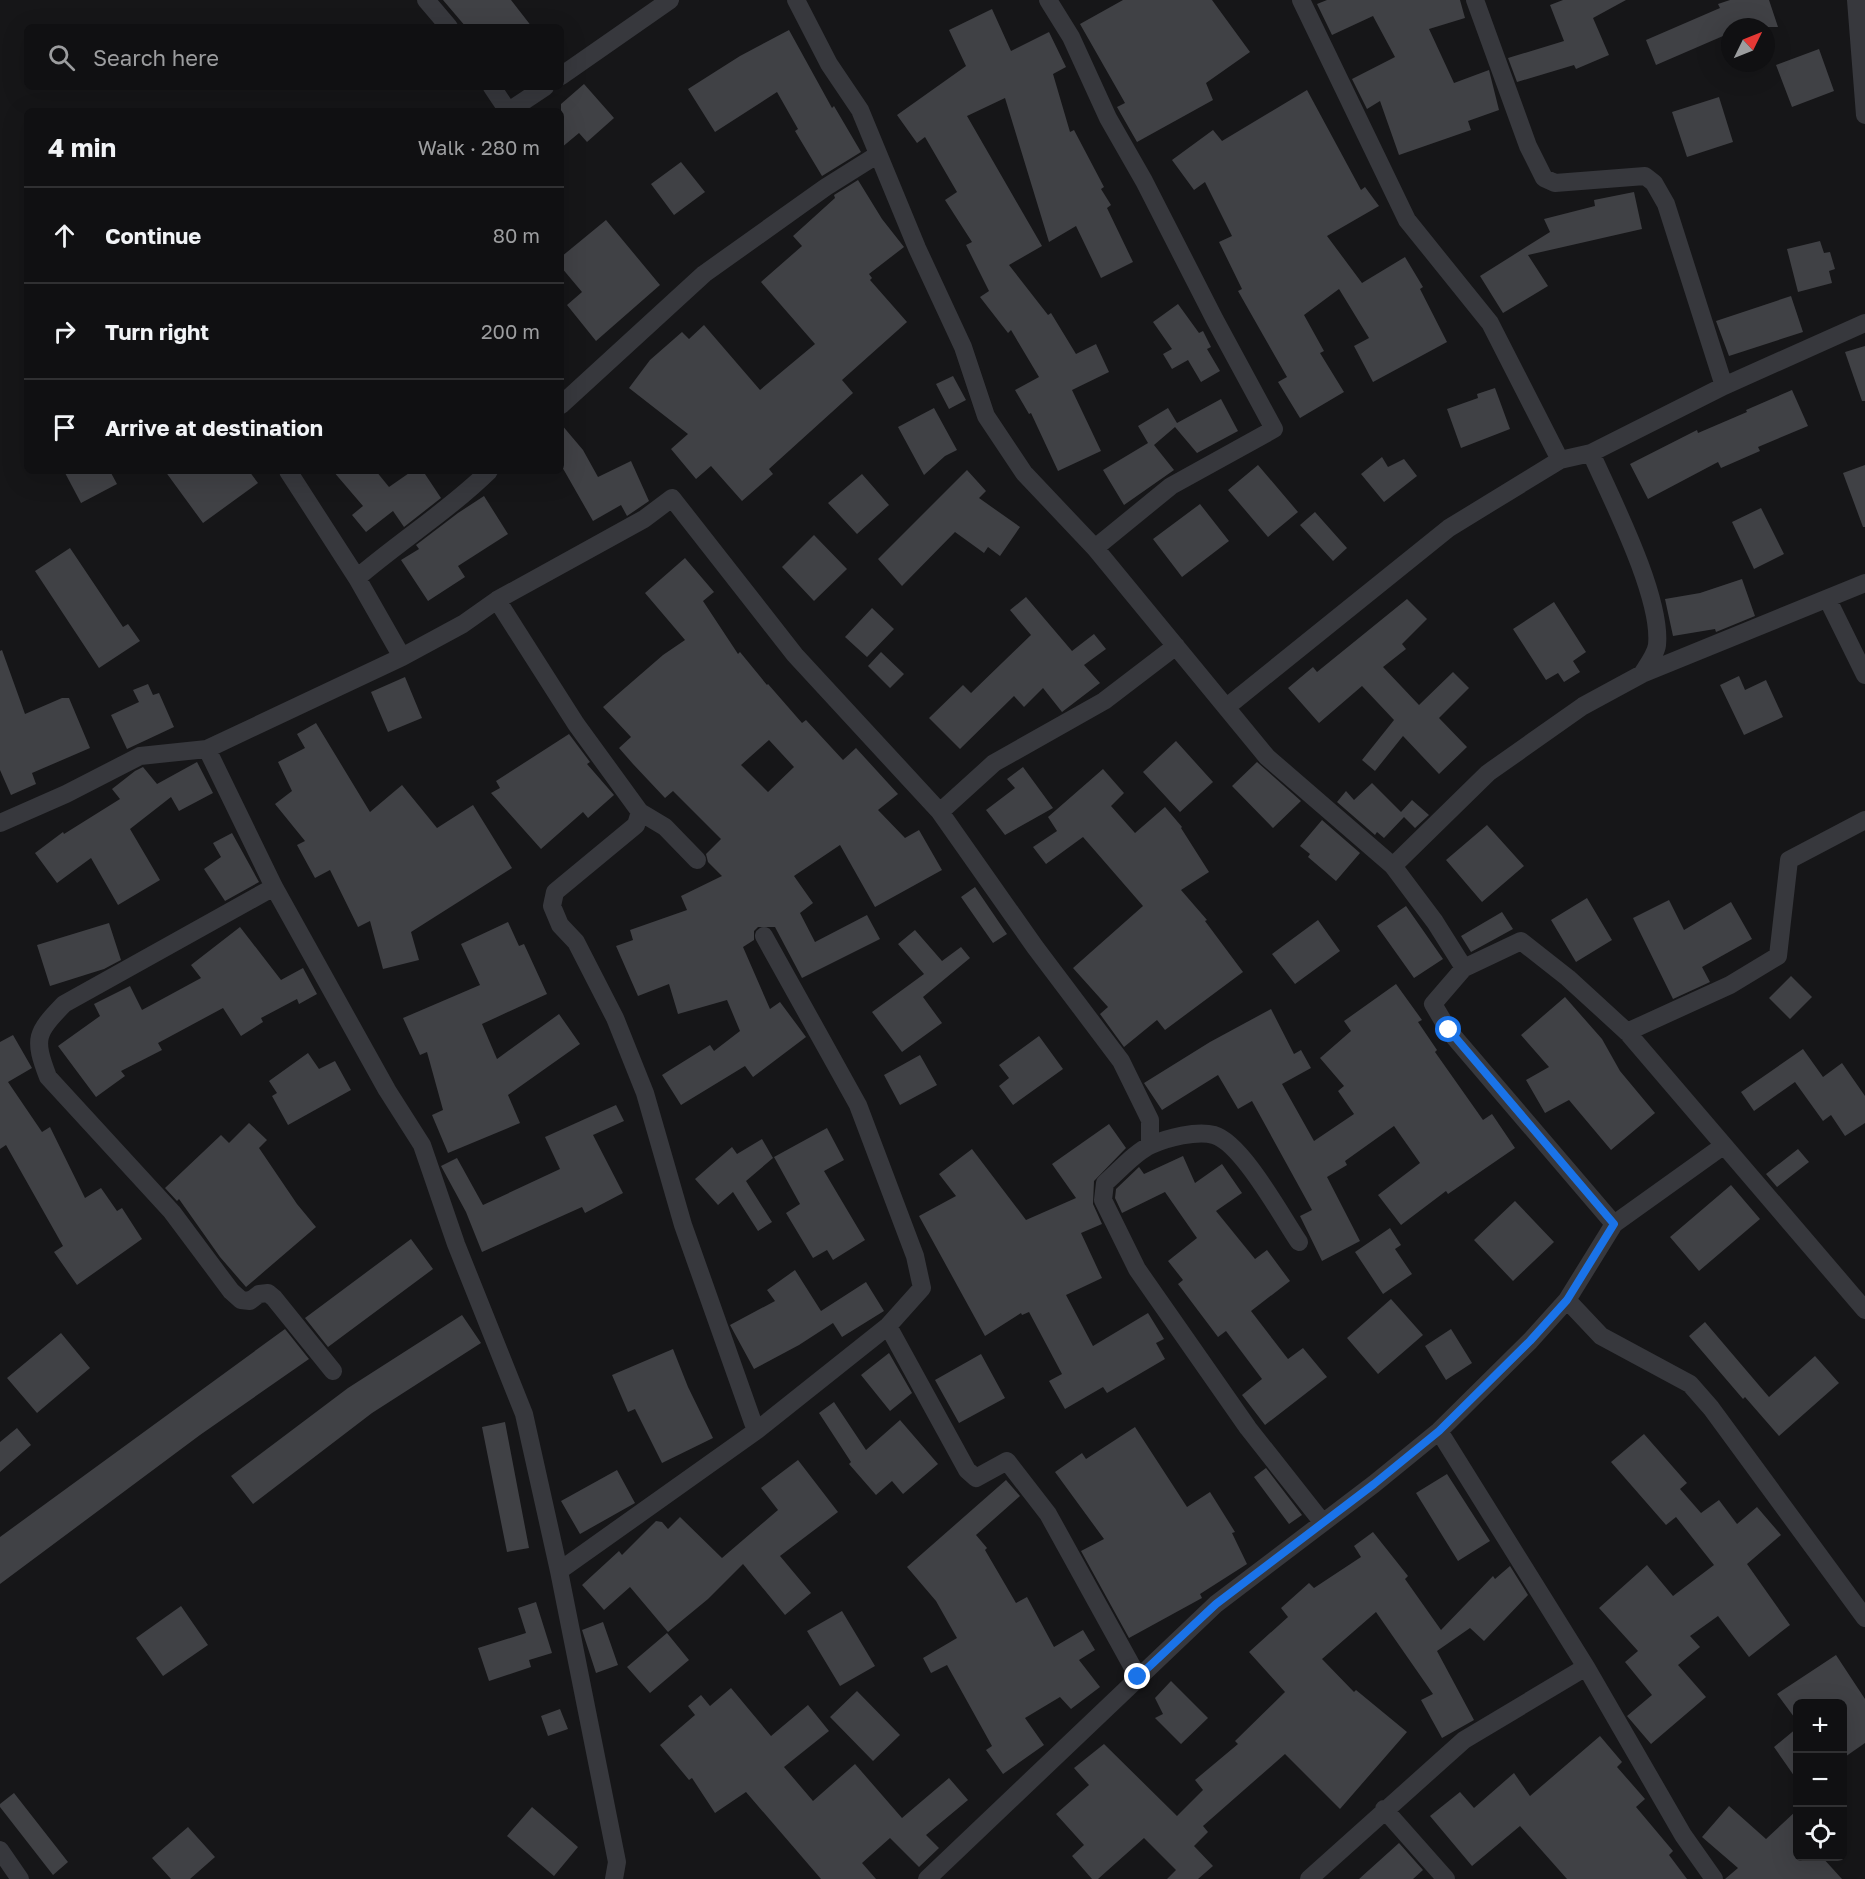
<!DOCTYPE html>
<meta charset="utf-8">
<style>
:root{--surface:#101012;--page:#1e1e20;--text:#f1f3f6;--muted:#9c9d9f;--line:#303032}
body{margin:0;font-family:"Golos Text",sans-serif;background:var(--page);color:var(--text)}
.controls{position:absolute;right:18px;bottom:18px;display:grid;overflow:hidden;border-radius:9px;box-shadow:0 6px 24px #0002}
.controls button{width:54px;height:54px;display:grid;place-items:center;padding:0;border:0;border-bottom:2px solid var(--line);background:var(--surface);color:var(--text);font:30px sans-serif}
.compass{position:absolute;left:1721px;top:18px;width:54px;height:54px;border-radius:50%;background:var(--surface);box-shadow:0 6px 24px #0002;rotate:47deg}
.stop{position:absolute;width:18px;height:18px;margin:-14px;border:4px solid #1a73e8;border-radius:50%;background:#fff}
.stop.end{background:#1a73e8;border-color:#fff;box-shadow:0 2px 6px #0008}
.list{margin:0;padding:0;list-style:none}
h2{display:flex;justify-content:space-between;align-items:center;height:78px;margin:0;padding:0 24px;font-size:26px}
h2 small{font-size:20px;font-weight:400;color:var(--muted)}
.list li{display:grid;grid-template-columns:39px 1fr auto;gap:18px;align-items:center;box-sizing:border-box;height:96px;padding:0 24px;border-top:2px solid var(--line)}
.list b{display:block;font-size:22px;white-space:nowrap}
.list em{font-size:20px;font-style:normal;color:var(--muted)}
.icon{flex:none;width:33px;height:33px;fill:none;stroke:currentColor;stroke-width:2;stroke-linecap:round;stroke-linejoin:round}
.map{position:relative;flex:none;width:1865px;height:1879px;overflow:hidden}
.search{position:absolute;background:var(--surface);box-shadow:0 6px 24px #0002;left:24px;top:24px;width:540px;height:66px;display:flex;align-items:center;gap:15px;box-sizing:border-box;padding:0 21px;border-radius:9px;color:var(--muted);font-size:22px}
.panel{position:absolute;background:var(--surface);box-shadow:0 6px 24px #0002;left:24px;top:108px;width:540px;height:366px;border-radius:9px}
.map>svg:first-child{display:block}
</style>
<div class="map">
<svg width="1865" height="1879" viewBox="0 0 1865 1879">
<rect width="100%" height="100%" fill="#161618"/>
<path fill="#404145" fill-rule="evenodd" d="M443 0H511L532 27H466Z
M1123 0H1212L1250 52 1206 83 1213 100 1137 142 1117 107 1125 103 1080 24Z
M1327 0H1460L1465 18 1429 29 1454 83 1489 70 1499 110 1468 121 1471 130 1399 155 1380 101 1367 109 1352 79 1395 57 1373 16 1332 35 1317 4Z
M1563 0H1626L1593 18 1609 55 1576 69 1574 65 1517 82 1508 58 1564 41 1550 5Z
M1730 0H1769L1778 27H1730V33L1656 65 1646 40 1720 8 1718 4Z
M992 9 1011 51 1049 32 1066 67 1053 74 1070 132 1074 130 1104 187 1101 189 1111 205 1107 208 1133 262 1101 278 1076 226 1049 242 1005 98 967 116 1042 246 1009 265 1048 315 1051 313 1076 354 1096 344 1109 372 1072 390 1101 451 1058 471 1031 413 1029 414 1015 390 1039 377 1011 330 1008 333 980 297 989 291 966 245 972 242 945 200 957 192 925 137 917 143 897 115 966 66 949 30Z
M789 30 832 108 834 106 861 152 822 176 795 131 798 129 777 92 715 132 688 89 740 56Z
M1819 49 1834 91 1792 107 1776 65Z
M584 84 614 118 587 142 579 133 561 148V104Z
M1307 90 1361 190 1365 187 1379 206 1327 236 1362 283 1405 257 1423 287 1420 289 1447 342 1373 382 1354 346 1369 338 1339 289 1304 315 1324 351 1320 353 1344 392 1300 418 1278 382 1287 377 1238 291 1242 289 1219 242 1232 236 1205 182 1194 190 1172 160 1213 130 1222 141Z
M1719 97 1733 142 1687 157 1672 112Z
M681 162 705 192 674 215 651 184Z
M858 180 882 219 904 247 869 274 872 278 870 280 907 322 842 380 853 393 769 469 773 474 742 501 711 466 696 479 671 449 688 434 629 388 650 360 682 332 689 339 704 325 760 390 815 344 761 282 802 246 793 236 835 198 834 195Z
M1634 192 1642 229 1528 255 1548 286 1503 313 1480 276 1550 232 1544 219 1595 206 1594 200Z
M606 220 660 285 596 341 567 305 582 292 561 267V257Z
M1820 241 1824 253 1830 252 1835 269 1829 271 1832 283 1798 292 1787 249Z
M1791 296 1803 332 1729 356 1716 321Z
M1178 304 1199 333 1203 331 1211 347 1207 349 1220 371 1201 382 1188 360 1172 369 1163 354 1172 349 1153 322Z
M1865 346V401H1862L1845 352Z
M953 376 966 400 949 409 936 384Z
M1495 388 1510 429 1461 448 1447 409 1478 398 1477 394Z
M1792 390 1808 426 1758 447 1760 451 1721 468 1718 462 1648 499 1630 464 1697 430 1698 433 1747 412 1746 410Z
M1221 399 1238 431 1197 453 1175 427 1154 445 1174 470 1124 505 1103 470 1148 443 1138 426 1168 408 1177 423Z
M934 408 957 450 945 456 924 475 898 427Z
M561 424 583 450 598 477 631 461 649 501 627 516 621 505 593 521 561 465Z
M1382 457 1388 467 1404 459 1417 476 1384 502 1361 474Z
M1258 465 1298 512 1268 537 1228 490Z
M1865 465V527H1863L1843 473Z
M967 470 986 491 979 498 1020 527 1000 556 988 547 984 553 955 532 902 586 878 559Z
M64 471H110L117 484 81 503Z
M165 471H249L258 483 203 523Z
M333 471H376L389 487 412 471H423L441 498 404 527 393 511 366 532 352 515 363 506Z
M862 474 889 505 857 534 828 503Z
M484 496 508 534 458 566 465 577 428 601 401 560 419 549 416 545 458 513Z
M1200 504 1229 541 1182 577 1153 539Z
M1761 508 1784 554 1754 569 1732 522Z
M1315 512 1347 548 1333 561 1300 525Z
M814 535 847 569 814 601 782 567Z
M70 548 123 627 128 624 140 641 99 668 35 571Z
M685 558 714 592 703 601 738 654 740 652 767 685 768 684 802 723 806 720 843 760 856 748 898 794 878 810 905 838 919 830 942 870 875 907 840 845 794 876 813 903 800 913 815 942 867 915 880 939 802 978 775 927H758L754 931V940L743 947 770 1009 780 1002 806 1037 753 1077 745 1066 681 1105 662 1075 710 1045 714 1051 740 1031 727 1000 678 1014 669 984 638 996 616 946 633 940 630 930 687 910 681 896 722 876 708 862 706 854 721 839 673 791 665 798 633 764 619 748 631 737 603 707 663 655 685 640 645 593ZM769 740 794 767 768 792 741 765Z
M1742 579 1755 616 1716 632 1715 629 1673 636 1665 599 1700 593Z
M1026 597 1072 651 1094 634 1106 649 1084 665 1100 683 1062 712 1043 688 1024 707 1014 696 960 749 929 718 963 685 971 693 1031 635 1010 610Z
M1407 599 1427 619 1402 644 1406 649 1383 667 1419 705 1453 672 1469 688 1439 718 1467 747 1439 774 1403 736 1375 771 1362 760 1394 720 1362 686 1319 723 1288 688 1313 667 1317 672Z
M1554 602 1586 652 1573 661 1580 672 1564 682 1558 673 1546 680 1513 629Z
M872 608 894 629 867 657 845 637Z
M2 650 25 714 62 698H69L90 748 32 773 36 784 11 795 0 770V651Z
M881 652 904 674 890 688 868 666Z
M1739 676 1745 690 1766 680 1783 717 1744 735 1720 685Z
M405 677 422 718 388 732 371 692Z
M148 684 153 695 159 693 174 727 127 749 111 715 139 702 133 690Z
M316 723 370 812 402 785 437 828 473 805 512 868 411 932 419 960 383 969 370 921 358 927 330 870 315 878 297 845 305 841 275 804 292 791 278 762 305 748 297 734Z
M569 734 590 762 587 764 614 795 588 818 583 812 541 849 491 793 500 788 496 781Z
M1176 741 1213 782 1180 812 1143 772Z
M197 762 213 793 179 811 171 797 130 829 160 880 118 905 91 858 57 883 35 853 63 832 64 834 120 799 112 789 135 771 143 767 157 784Z
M1257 762 1301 801 1273 828 1232 786Z
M1023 767 1053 808 1005 835 986 810 1015 788 1007 779Z
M1103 769 1124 793 1111 806 1135 833 1165 807 1182 827 1181 828 1209 872 1181 890 1207 920 1205 921 1243 972 1165 1030 1157 1020 1124 1047 1100 1014 1108 1007 1073 968 1143 906 1083 837 1046 864 1033 847 1057 831 1048 817Z
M1372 783 1401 812 1412 800 1429 815 1415 828 1404 817 1384 838 1377 832 1375 835 1337 802 1346 791 1354 800Z
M1322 820 1360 853 1336 881 1308 857 1310 854 1300 846Z
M1487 825 1524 866 1482 902 1446 860Z
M232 833 259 882 225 901 204 869 221 857 213 843Z
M975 887 1007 934 993 943 961 897Z
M1587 898 1612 940 1576 962 1551 920Z
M1669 900 1684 930 1731 902 1752 939 1702 967 1710 982 1673 999 1633 918Z
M1406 906 1443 959 1414 978 1377 926Z
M1502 912 1513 929 1471 952 1461 936Z
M1318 920 1340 951 1295 984 1272 954Z
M508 922 519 946 524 944 547 994 482 1024 497 1059 559 1014 580 1044 508 1095 520 1123 448 1153 432 1115 443 1110 427 1052 420 1055 403 1018 480 985 461 944Z
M109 923 121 960 104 969 50 986 37 945Z
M240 927 281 980 303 968 317 994 299 1004 297 999 261 1018 263 1022 241 1036 223 1008 158 1043 162 1050 121 1071 125 1076 96 1097 58 1046 100 1016 94 1004 130 986 142 1010 201 978 191 965Z
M915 930 942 961 961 947 970 958 923 997 942 1023 902 1052 872 1012 924 974 898 944Z
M1791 976 1812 997 1790 1019 1769 998Z
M1396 984 1422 1020 1418 1022 1437 1050 1435 1052 1483 1120 1492 1114 1515 1148 1448 1194 1446 1191 1401 1225 1378 1195 1420 1163 1394 1126 1345 1161 1347 1165 1327 1177 1360 1241 1322 1261 1300 1216 1312 1210 1252 1101 1238 1109 1218 1075 1162 1110 1144 1083 1210 1042 1271 1009 1294 1054 1301 1050 1311 1068 1282 1084 1314 1141 1354 1114 1338 1091 1344 1086 1320 1058 1351 1031 1344 1021Z
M1565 997 1602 1039 1620 1071 1655 1113 1611 1150 1569 1100 1545 1113 1526 1080 1549 1067 1521 1035Z
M13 1035 32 1068 8 1082 42 1132 50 1127 85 1198 101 1188 117 1211 122 1208 142 1239 77 1285 54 1252 63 1246 6 1145 0 1149V1042Z
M1039 1036 1063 1069 1013 1105 999 1086 1009 1078 999 1065Z
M1803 1049 1823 1077 1842 1063 1865 1096V1123L1845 1136 1831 1115 1823 1121 1795 1082 1754 1111 1741 1092Z
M308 1053 319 1069 335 1061 351 1090 288 1125 272 1096 277 1093 269 1081Z
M920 1055 937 1085 900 1105 884 1075Z
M616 1105 624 1121 593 1135 623 1193 585 1213 582 1207 482 1252 466 1212 441 1166 457 1158 483 1205 560 1169 545 1137Z
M249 1123 267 1140 259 1148 297 1204 316 1227 246 1287 220 1257 179 1199 177 1201 165 1188 221 1135 229 1143Z
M1109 1124 1126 1148 1094 1181 1093 1204 1102 1224 1081 1233 1102 1278 1066 1295 1093 1346 1148 1313 1164 1339 1156 1343 1165 1359 1107 1393 1103 1387 1065 1409 1049 1381 1062 1374 1029 1312 1022 1315 1021 1313 985 1336 919 1216 956 1196 939 1174 972 1149 1026 1220 1076 1198 1052 1164Z
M827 1128 844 1160 824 1171 865 1240 833 1260 827 1250 813 1258 786 1213 800 1204 774 1157Z
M762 1139 773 1158 746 1181 772 1222 758 1231 733 1192 718 1205 695 1179 732 1147 737 1154Z
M1798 1149 1809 1162 1777 1187 1766 1174Z
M1183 1156 1195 1183 1222 1164 1242 1193 1216 1211 1255 1259 1267 1250 1290 1281 1251 1311 1288 1359 1303 1348 1327 1377 1265 1425 1242 1395 1262 1379 1226 1331 1218 1337 1178 1284 1183 1280 1168 1261 1197 1238 1165 1192 1122 1213 1115 1198 1116 1189 1139 1167 1144 1174Z
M1731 1185 1760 1219 1699 1271 1670 1237Z
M1515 1201 1554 1242 1513 1281 1474 1240Z
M1390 1228 1401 1245 1395 1249 1412 1274 1383 1294 1355 1252Z
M411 1239 433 1269 328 1347 305 1318Z
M795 1270 821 1311 866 1282 884 1311 842 1337 833 1323 799 1345 754 1369 730 1325 775 1301 767 1290Z
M1391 1299 1423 1335 1378 1374 1347 1338Z
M462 1315 481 1343 372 1413 253 1504 231 1476 348 1388Z
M1705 1322 1769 1397 1815 1356 1839 1383 1779 1436 1745 1397 1743 1399 1689 1336Z
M285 1329 309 1359 200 1435 0 1584V1537Z
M1451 1329 1472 1363 1446 1380 1425 1346Z
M61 1333 90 1368 37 1413 7 1378Z
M673 1349 688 1387 713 1438 662 1463 635 1409 628 1412 612 1375Z
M889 1353 912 1393 890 1411 861 1375Z
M981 1354 1005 1398 959 1423 935 1380Z
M834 1402 866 1450 900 1420 938 1464 903 1494 892 1481 876 1495 849 1464 851 1462 819 1413Z
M505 1422 529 1548 507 1552 482 1427Z
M1135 1427 1187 1507 1210 1492 1235 1532 1232 1533 1247 1564 1200 1594 1202 1598 1129 1638 1081 1551 1104 1539 1055 1472 1082 1453 1086 1459Z
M17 1428 31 1445 0 1472V1442Z
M1644 1434 1687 1483 1680 1489 1701 1513 1719 1500 1737 1524 1757 1507 1781 1535 1747 1564 1790 1625 1749 1657 1718 1616 1690 1636 1700 1647 1678 1665 1706 1697 1651 1744 1627 1716 1652 1695 1625 1662 1638 1651 1599 1608 1647 1565 1673 1596 1714 1565 1676 1517 1666 1525 1611 1462Z
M798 1460 838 1512 780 1556 811 1593 785 1615 743 1564 708 1599 668 1632 630 1587 604 1610 582 1585 619 1551 622 1555 656 1521 662 1522 668 1529 680 1517 722 1558 778 1510 761 1488Z
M1266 1468 1302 1515 1289 1524 1254 1477Z
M617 1470 635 1503 580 1534 561 1501Z
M1447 1474 1490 1541 1458 1561 1416 1493Z
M1006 1480 1020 1496 976 1535 987 1548 985 1550 1016 1603 1027 1597 1054 1647 1083 1630 1095 1650 1079 1660 1100 1687 1071 1709 1060 1697 1025 1718 1044 1745 1003 1774 986 1750 992 1746 947 1665 931 1673 923 1658 957 1638 936 1601 907 1567Z
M1373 1532 1408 1576 1405 1579 1441 1630 1493 1576 1495 1579 1510 1566 1528 1595 1484 1641 1470 1628 1437 1651 1474 1720 1442 1738 1421 1700 1433 1694 1376 1612 1322 1659 1354 1692 1356 1690 1407 1732 1340 1809 1285 1754 1203 1826 1208 1832 1194 1846 1213 1866 1198 1879H1167L1176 1870 1144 1838 1098 1879H1092L1072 1856 1084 1845 1056 1814 1089 1785 1074 1768 1104 1744 1177 1816 1203 1790 1195 1780 1238 1744 1235 1741 1285 1692 1249 1652 1288 1617 1281 1608 1309 1583 1314 1588 1361 1557 1354 1546Z
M536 1602 552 1653 529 1660 531 1667 489 1681 478 1648 526 1633 518 1608Z
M181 1606 208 1645 163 1676 136 1638Z
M842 1611 875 1666 840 1686 807 1631Z
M603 1622 618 1665 596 1673 582 1630Z
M667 1633 689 1660 650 1693 627 1667Z
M1836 1655 1865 1699V1743L1842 1759V1704H1797V1721L1777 1694Z
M1171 1681 1208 1718 1181 1744 1155 1718 1163 1714 1155 1698Z
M731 1688 771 1736 808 1705 829 1731 784 1767 813 1801 855 1764 902 1818 949 1778 968 1800 926 1835 939 1848 919 1867 890 1838 862 1863 876 1879H821L746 1792 715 1813 692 1778 689 1780 660 1745 695 1715 688 1706 701 1695 710 1706Z
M857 1691 900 1735 873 1761 830 1717Z
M560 1709 568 1729 548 1736 541 1716Z
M1797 1728V1780L1774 1747Z
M1600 1736 1622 1762 1617 1767 1645 1799 1636 1807 1673 1851 1669 1855 1687 1879H1567L1520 1826 1472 1866 1430 1816 1460 1792 1474 1808 1514 1773 1530 1796Z
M14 1793 68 1862 53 1875 0 1807V1804Z
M1729 1806 1766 1839 1797 1810V1857H1822L1842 1879H1725L1738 1868 1702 1837Z
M532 1807 578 1847 554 1876 507 1836Z
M188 1827 215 1857 190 1879H171L152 1858Z
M1399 1843 1423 1870 1413 1879H1359Z"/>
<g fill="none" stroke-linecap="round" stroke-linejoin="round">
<path stroke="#37383d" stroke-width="18" d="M426 0 449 27
M796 0 829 64 860 110 917 248 963 347 986 416 1024 473 1095 548 1267 757 1393 866 1435 922 1464 968 1433 1004 1449 1031 1614 1224
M1048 0 1071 37 1108 118 1144 181 1215 320 1274 429 1171 486 1095 548
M1301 0 1407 220 1490 323 1560 460
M1475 0 1528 146 1544 178 1555 183 1645 176 1654 183 1666 204 1724 386
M1856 0 1865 115
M561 76 670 0
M492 87 508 111
M509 111 545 87
M561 405 704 274 826 187 877 155
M1591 453C1611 498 1662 597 1657 645 1656 654 1647 666 1642 674
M288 471 357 578 402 657
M357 578C400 541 448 511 489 471
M497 600 576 724 640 812 665 827 697 860
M1828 600 1865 675
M1228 706 1449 528 1560 460 1591 453 1724 386 1865 323
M207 749 274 887 387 1090 422 1145 456 1244 524 1414 559 1571 617 1862 614 1879
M640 812 636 825 555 892 552 906 560 925 576 942 615 1018 645 1093 683 1225 756 1431
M940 812 994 763 1104 701 1176 646
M0 823 66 794 140 756 207 749 402 657 463 624 497 600 644 519 672 498 795 655 940 812 1035 947 1121 1061 1150 1120V1145
M1393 866 1488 773 1583 706 1642 674 1865 583
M274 887 64 1004C36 1033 33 1038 48 1077L172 1212 231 1291 241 1300 250 1301 259 1294 268 1293 274 1298 333 1371
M1464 968 1521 941 1568 978 1627 1032 1865 1310
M1627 1032 1730 985 1778 956 1789 860 1865 820
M1299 1242C1282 1217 1242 1143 1214 1135 1197 1130 1167 1138 1151 1145 1135 1152 1118 1172 1105 1183L1103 1200 1137 1269 1248 1428 1323 1523
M1567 1300 1601 1336 1690 1384 1711 1408 1865 1618
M888 1326 967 1470 976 1478 1007 1461 1048 1514 1138 1677
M1439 1431 1586 1667 1683 1835 1714 1879
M559 1571 756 1431 888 1326 922 1288 915 1256 858 1105 764 936
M1384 1809 1446 1879
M0 1850 20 1879
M927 1879 1216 1604 1374 1484 1439 1431 1530 1341 1567 1300 1614 1224 1723 1146
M1309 1879 1464 1740 1586 1667"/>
</g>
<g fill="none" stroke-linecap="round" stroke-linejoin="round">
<path stroke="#1a73e8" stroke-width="8" d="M1138 1677 1216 1604 1374 1484 1439 1431 1530 1341 1567 1300 1614 1224 1449 1030"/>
</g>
</svg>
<div class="controls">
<button>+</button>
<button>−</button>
<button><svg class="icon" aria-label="locate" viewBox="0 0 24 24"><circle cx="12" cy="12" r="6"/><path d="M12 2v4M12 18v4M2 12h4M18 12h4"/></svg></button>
</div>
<svg class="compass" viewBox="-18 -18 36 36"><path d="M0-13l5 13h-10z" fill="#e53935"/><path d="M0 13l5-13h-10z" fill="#9c9d9f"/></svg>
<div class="stop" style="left:1449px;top:1030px"></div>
<div class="stop end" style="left:1138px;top:1677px"></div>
<div class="search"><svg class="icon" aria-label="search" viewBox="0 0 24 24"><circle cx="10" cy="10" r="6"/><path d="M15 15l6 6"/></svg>Search here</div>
<section class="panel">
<h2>4 min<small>Walk · 280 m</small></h2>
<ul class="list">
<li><svg class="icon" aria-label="ahead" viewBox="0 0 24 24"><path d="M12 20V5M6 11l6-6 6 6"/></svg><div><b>Continue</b></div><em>80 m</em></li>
<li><svg class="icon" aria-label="right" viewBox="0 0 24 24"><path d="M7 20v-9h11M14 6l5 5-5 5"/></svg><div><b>Turn right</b></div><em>200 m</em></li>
<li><svg class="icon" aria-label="arrive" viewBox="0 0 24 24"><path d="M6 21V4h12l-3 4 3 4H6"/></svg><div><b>Arrive at destination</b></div></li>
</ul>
</section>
</div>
